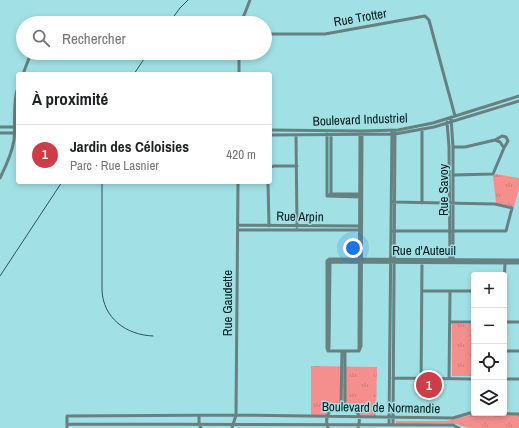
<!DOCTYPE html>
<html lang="fr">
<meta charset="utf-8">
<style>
:root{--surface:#fff;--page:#f2f2f2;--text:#202124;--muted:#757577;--line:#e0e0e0;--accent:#cd3d48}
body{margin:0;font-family:"Archivo Narrow",sans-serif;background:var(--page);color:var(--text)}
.controls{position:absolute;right:12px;bottom:12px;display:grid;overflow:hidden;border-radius:4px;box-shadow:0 2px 6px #0003}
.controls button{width:36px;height:36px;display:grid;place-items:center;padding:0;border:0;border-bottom:1px solid var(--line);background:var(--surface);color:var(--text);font:20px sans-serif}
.you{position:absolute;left:353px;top:248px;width:14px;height:14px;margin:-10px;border:3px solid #fff;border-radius:50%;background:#1a73e8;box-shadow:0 0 0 6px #1a73e833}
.badge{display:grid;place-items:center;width:26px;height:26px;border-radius:50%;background:var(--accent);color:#fff;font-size:13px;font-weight:700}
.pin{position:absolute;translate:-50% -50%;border:2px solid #fff;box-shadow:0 1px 4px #0006}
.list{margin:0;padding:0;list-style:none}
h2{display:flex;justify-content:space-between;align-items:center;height:52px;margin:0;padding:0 16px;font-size:17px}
h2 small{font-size:13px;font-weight:400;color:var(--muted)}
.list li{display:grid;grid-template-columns:26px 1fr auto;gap:12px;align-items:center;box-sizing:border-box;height:60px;padding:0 16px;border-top:1px solid var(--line)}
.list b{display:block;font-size:15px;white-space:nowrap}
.list p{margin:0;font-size:13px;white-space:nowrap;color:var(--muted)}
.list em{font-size:13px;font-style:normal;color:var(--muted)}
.icon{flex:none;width:22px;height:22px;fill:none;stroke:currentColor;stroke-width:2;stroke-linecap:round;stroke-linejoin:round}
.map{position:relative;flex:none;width:519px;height:428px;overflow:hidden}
.search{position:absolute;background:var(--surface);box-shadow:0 2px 6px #0003;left:16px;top:16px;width:256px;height:44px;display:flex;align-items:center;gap:10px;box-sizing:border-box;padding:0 14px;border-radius:22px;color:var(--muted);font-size:15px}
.panel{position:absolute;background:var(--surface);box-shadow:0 2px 6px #0003;left:16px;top:72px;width:256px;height:112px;border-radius:4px}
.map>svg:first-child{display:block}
</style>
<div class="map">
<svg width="519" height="428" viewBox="0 0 519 428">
<defs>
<pattern id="park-tufts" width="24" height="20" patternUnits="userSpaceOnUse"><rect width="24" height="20" fill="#f48f8e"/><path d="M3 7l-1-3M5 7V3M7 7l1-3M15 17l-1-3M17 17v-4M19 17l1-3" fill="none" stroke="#cf7b7a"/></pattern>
</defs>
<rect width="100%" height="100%" fill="#a1e1e5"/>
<path fill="url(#park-tufts)" d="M496 174 519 178V189L514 207 496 203 493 176Z
M452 324H474V376H452Z
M311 366 377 367 376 417H359L350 406H336L328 416H311Z
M471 415H519V428H469L457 424 443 423 396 425V421H446Z"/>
<path fill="#f48f8e" d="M312 367H340L339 399 336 402 312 397Z"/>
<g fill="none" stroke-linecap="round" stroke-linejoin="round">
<path stroke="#678082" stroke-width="3" d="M241 23 250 0
M265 34H325L425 16 429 20 455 116
M23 74 31 53
M239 74V53
M451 117 453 147V261
M447 122 449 147 450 261
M0 127H18
M422 129V203
M270 130 362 131 398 130 433 123 519 96
M0 133H18
M327 134V196
M270 135 395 134 434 127 519 101
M296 135 297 227
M331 135V193
M495 140 502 136 506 137 508 141 504 148
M453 147H465L495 140 500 142 504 148 493 174 453 175
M270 167 274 166H297
M0 178C6 166 12 153 14 140 16 123 12 104 18 87
M268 182 269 226
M330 194H360
M327 196 361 197
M238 225 360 226
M238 230H360
M392 231H506L512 208 495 204 393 202
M422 261 421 389H437L438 387 439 379
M330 262 519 263
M504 287 505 262
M422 291H474
M450 322H474
M504 322H519
M328 350 329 348 330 262
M359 351H328L327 348V261L329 259 519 260
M359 351 361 346 362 135
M359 351 360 135
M504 351H519
M393 378 474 379
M449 378 450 291
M504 379H519
M341 405 342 351
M345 405V351
M199 415V424L201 428
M67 424 453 425 459 428
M389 425 392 130
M393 425 395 130
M67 428V416L236 415 453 418 470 413 519 414
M232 428 236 415 238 182
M328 428C318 399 368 397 358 428"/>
<path stroke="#2f5356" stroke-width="1" d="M169 23 180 8 188 0
M134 74 148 53
M102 182V290C103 318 126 335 153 336
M0 276 62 182"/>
</g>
<g text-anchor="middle" stroke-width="3" stroke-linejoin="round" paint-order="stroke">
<g font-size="13" fill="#00181a" stroke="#a1e1e5">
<text transform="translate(360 17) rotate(-10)" y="5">Rue Trotter</text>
<text transform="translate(360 119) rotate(-2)" y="5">Boulevard Industriel</text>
<text transform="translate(443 190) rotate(-90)" y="5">Rue Savoy</text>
<text transform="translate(300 216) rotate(1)" y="5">Rue Arpin</text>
<text x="424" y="255">Rue d'Auteuil</text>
<text transform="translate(227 303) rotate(-90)" y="5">Rue Gaudette</text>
<text transform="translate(381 407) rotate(1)" y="5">Boulevard de Normandie</text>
</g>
</g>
</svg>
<div class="controls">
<button>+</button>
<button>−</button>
<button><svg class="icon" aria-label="locate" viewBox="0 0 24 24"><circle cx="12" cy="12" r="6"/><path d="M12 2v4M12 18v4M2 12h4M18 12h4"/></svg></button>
<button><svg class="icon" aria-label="layers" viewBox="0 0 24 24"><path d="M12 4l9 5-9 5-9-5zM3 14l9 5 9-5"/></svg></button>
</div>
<div class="you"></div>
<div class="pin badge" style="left:429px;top:385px">1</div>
<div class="search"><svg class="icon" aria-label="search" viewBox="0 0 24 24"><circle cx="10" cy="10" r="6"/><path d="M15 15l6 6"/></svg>Rechercher</div>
<section class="panel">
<h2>À proximité<small></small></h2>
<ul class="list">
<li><span class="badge">1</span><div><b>Jardin des Céloisies</b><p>Parc · Rue Lasnier</p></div><em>420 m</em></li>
</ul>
</section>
</div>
